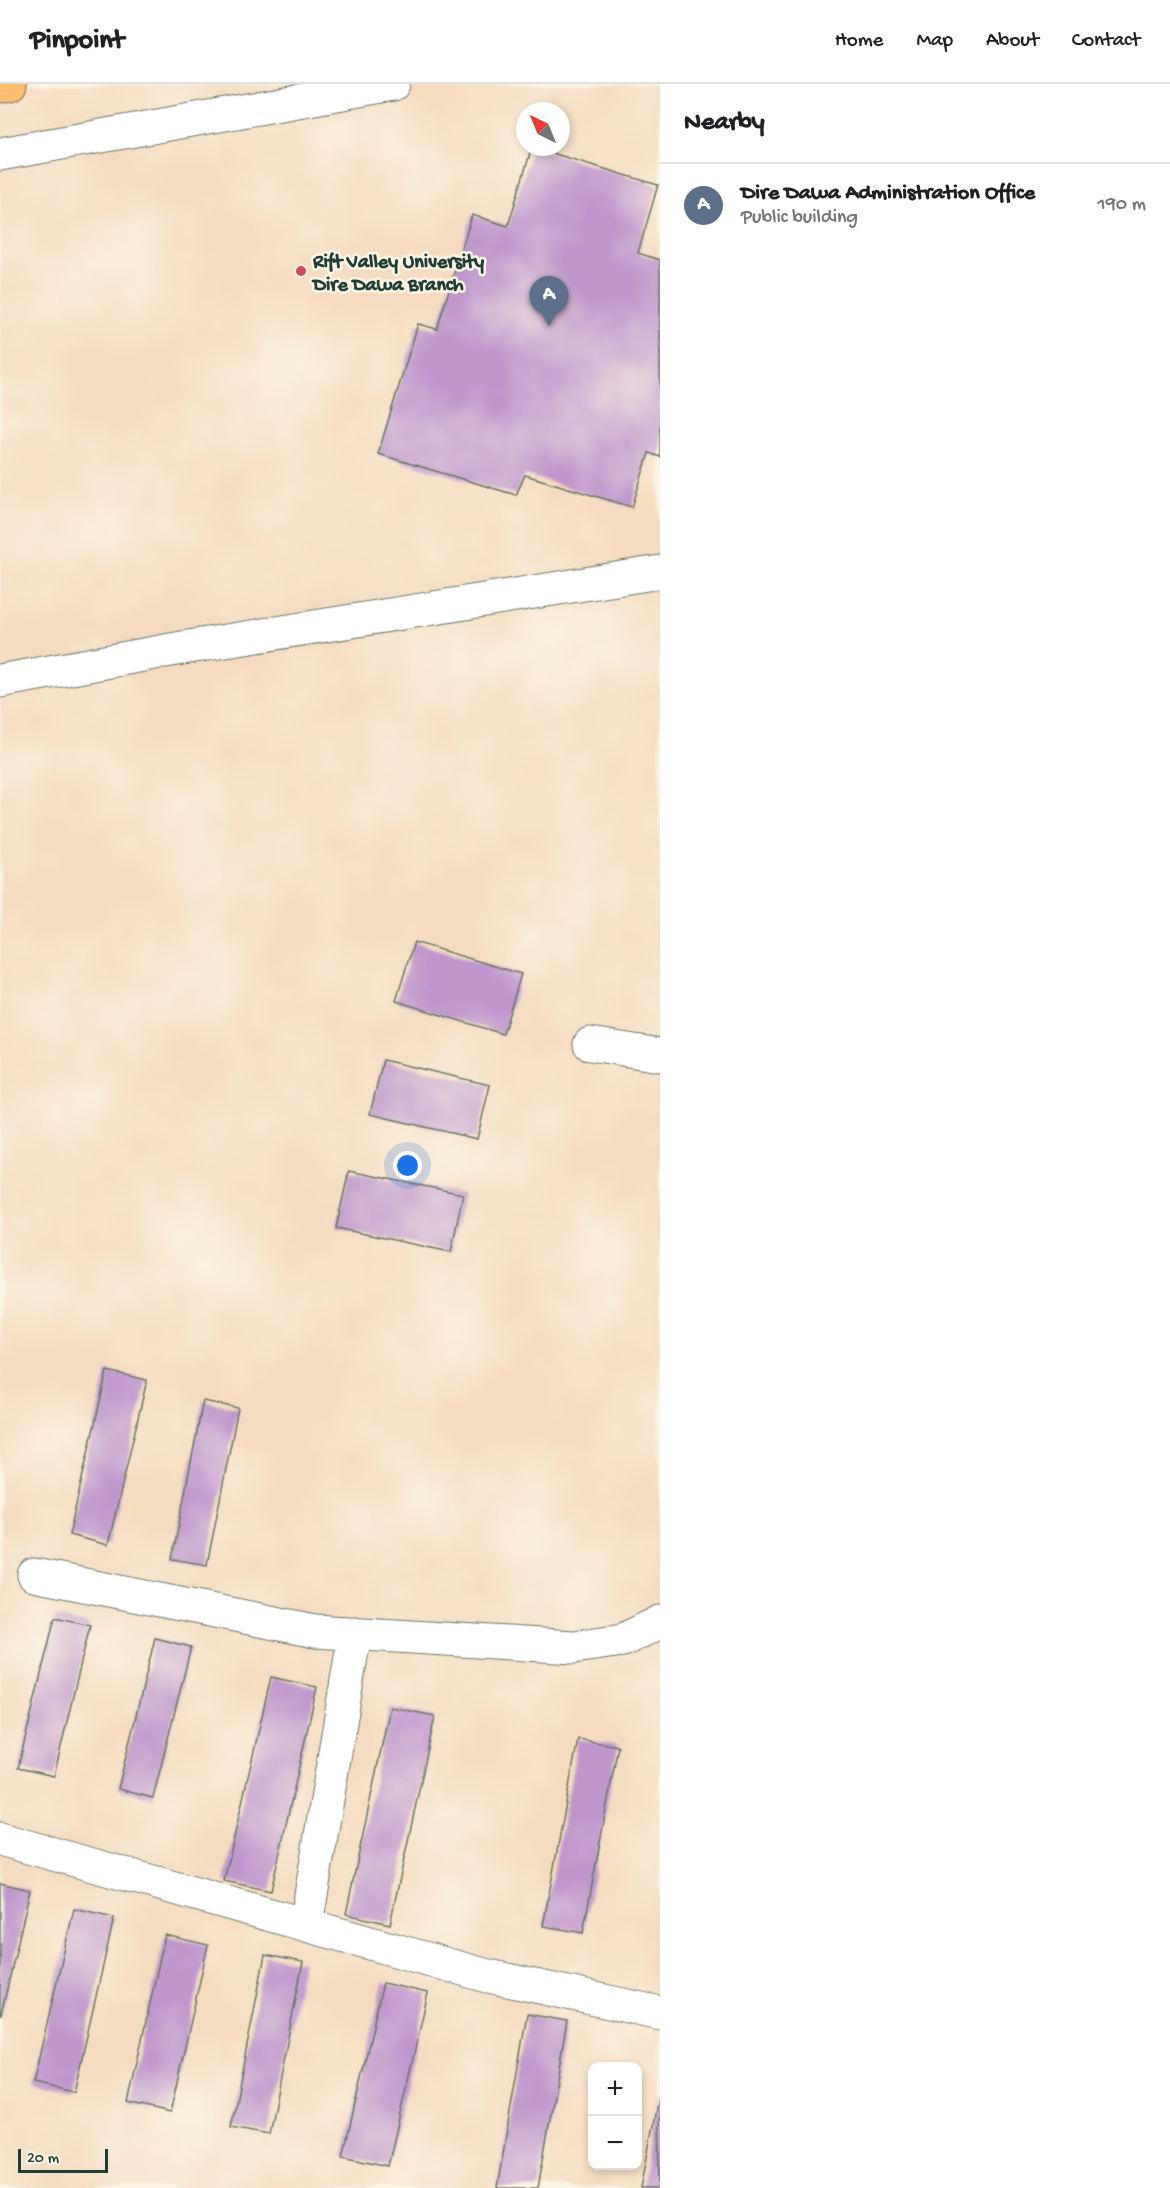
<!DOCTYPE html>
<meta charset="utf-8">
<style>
:root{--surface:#fff;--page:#f6f6f6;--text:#202124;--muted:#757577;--line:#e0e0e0;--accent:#d1495b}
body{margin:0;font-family:"Gochi Hand",sans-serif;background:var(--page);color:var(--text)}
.controls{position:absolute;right:18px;bottom:18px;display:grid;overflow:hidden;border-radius:12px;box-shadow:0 3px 9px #0003}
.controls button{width:54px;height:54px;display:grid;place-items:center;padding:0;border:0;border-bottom:2px solid var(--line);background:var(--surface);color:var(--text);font:30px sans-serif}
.compass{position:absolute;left:516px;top:18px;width:54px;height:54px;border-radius:50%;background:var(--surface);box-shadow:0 3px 9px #0003;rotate:317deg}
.scale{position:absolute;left:18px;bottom:15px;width:90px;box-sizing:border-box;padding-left:6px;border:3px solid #1f3d34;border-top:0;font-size:16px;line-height:21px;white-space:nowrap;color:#1f3d34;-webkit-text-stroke:4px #fcf5e5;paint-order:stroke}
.you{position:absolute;left:408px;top:1082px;width:21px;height:21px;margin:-15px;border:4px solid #fff;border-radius:50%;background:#1a73e8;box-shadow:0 0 0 9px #1a73e833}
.badge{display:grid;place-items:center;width:39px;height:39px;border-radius:50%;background:var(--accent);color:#fff;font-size:20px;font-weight:700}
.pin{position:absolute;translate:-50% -50px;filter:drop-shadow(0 2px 3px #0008)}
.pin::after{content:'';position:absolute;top:32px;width:21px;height:18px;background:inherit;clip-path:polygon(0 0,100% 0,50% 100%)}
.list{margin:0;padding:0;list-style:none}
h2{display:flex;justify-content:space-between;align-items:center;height:78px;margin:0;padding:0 24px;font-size:26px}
h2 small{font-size:20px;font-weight:400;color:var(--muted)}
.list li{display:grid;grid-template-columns:39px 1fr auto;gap:18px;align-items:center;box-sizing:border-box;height:84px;padding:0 24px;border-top:2px solid var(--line)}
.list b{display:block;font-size:22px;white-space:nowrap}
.list p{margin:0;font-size:20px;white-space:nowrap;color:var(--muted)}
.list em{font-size:20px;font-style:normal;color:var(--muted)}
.map{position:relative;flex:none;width:660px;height:2104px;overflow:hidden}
header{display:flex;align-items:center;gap:36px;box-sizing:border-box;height:84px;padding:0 30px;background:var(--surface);border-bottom:2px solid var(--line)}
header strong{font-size:28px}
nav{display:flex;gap:33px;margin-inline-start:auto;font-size:21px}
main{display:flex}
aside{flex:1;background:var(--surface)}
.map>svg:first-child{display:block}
</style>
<header>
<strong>Pinpoint</strong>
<nav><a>Home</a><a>Map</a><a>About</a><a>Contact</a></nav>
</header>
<main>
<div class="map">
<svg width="660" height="2104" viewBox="0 0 660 2104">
<rect width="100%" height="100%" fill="#fcf5e5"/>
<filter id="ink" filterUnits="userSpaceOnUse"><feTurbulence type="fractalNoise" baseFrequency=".0167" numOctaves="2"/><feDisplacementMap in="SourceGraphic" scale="12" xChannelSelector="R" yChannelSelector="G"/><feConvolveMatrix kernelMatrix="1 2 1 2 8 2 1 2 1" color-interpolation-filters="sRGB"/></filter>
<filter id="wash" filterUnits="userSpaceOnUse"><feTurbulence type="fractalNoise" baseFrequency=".008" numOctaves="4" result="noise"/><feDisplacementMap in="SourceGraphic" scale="24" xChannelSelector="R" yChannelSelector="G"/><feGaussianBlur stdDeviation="1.35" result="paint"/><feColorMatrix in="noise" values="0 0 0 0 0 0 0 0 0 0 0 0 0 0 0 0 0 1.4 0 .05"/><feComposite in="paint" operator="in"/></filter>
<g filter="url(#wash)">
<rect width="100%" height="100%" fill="#f5dbbf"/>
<g id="blocks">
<path fill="#c097cd" d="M532 63 658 101 638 169 660 176V373L649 369 632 423 525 391 516 411 378 370 418 240 437 245 472 131 508 142Z
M414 858 521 890 503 950 396 917Z
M383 976 490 1001 477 1055 370 1030Z
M349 1087 463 1110 451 1168 336 1144Z
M107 1287 147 1296 108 1461 69 1451Z
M203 1317 238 1324 207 1481 172 1475Z
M55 1533 90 1541 54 1692 18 1684Z
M155 1554 191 1563 153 1714 118 1705Z
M271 1593 317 1603 271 1807 224 1797Z
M390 1623 435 1632 390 1840 346 1830Z
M578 1655 618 1662 583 1849 543 1842Z
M0 1799 30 1806 1 1931H0Z
M74 1825 114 1834 74 2008 33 1999Z
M165 1851 208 1861 170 2029 128 2019Z
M265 1871 303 1878 269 2050 231 2043Z
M383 1899 428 1909 388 2082 343 2072Z
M527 1930 567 1937 538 2104H497Z
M659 2010 660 2104H641Z"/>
</g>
</g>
<g filter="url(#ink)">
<use href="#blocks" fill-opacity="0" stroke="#6a7465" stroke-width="1.5"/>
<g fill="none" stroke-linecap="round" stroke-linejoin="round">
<defs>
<path id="minor" d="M0 70 393 0
M0 597 182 564 660 488
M590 960 660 971
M34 1491 315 1547 574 1563 623 1556 660 1538
M0 1755 484 1891 660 1929
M306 1841 355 1549"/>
<path id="primary" d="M0 2 10 0"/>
</defs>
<use href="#minor" stroke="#6a7465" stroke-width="35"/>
<use href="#primary" stroke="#6a7465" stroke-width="35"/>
<use href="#minor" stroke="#fff" stroke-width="33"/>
<use href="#primary" stroke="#fcbd6f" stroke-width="33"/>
</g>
</g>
<circle fill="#d1495b" stroke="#fcf5e5" stroke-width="2" cx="301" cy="187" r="6"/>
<g text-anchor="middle" stroke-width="5" stroke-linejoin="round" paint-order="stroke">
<g font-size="20" font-weight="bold" fill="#1f3d34" stroke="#fcf5e5" text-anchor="start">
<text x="313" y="183">Rift Valley University<tspan x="313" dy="23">Dire Dawa Branch</tspan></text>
</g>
</g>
</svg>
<div class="controls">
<button>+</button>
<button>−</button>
</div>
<svg class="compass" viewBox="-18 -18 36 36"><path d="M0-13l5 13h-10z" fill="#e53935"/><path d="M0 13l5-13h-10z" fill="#757577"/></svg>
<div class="scale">20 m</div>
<div class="you"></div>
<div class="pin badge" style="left:549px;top:242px;background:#5c6f8a">A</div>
</div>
<aside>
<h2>Nearby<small></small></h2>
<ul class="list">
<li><span class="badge" style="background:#5c6f8a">A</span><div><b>Dire Dawa Administration Office</b><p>Public building</p></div><em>190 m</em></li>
</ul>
</aside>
</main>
